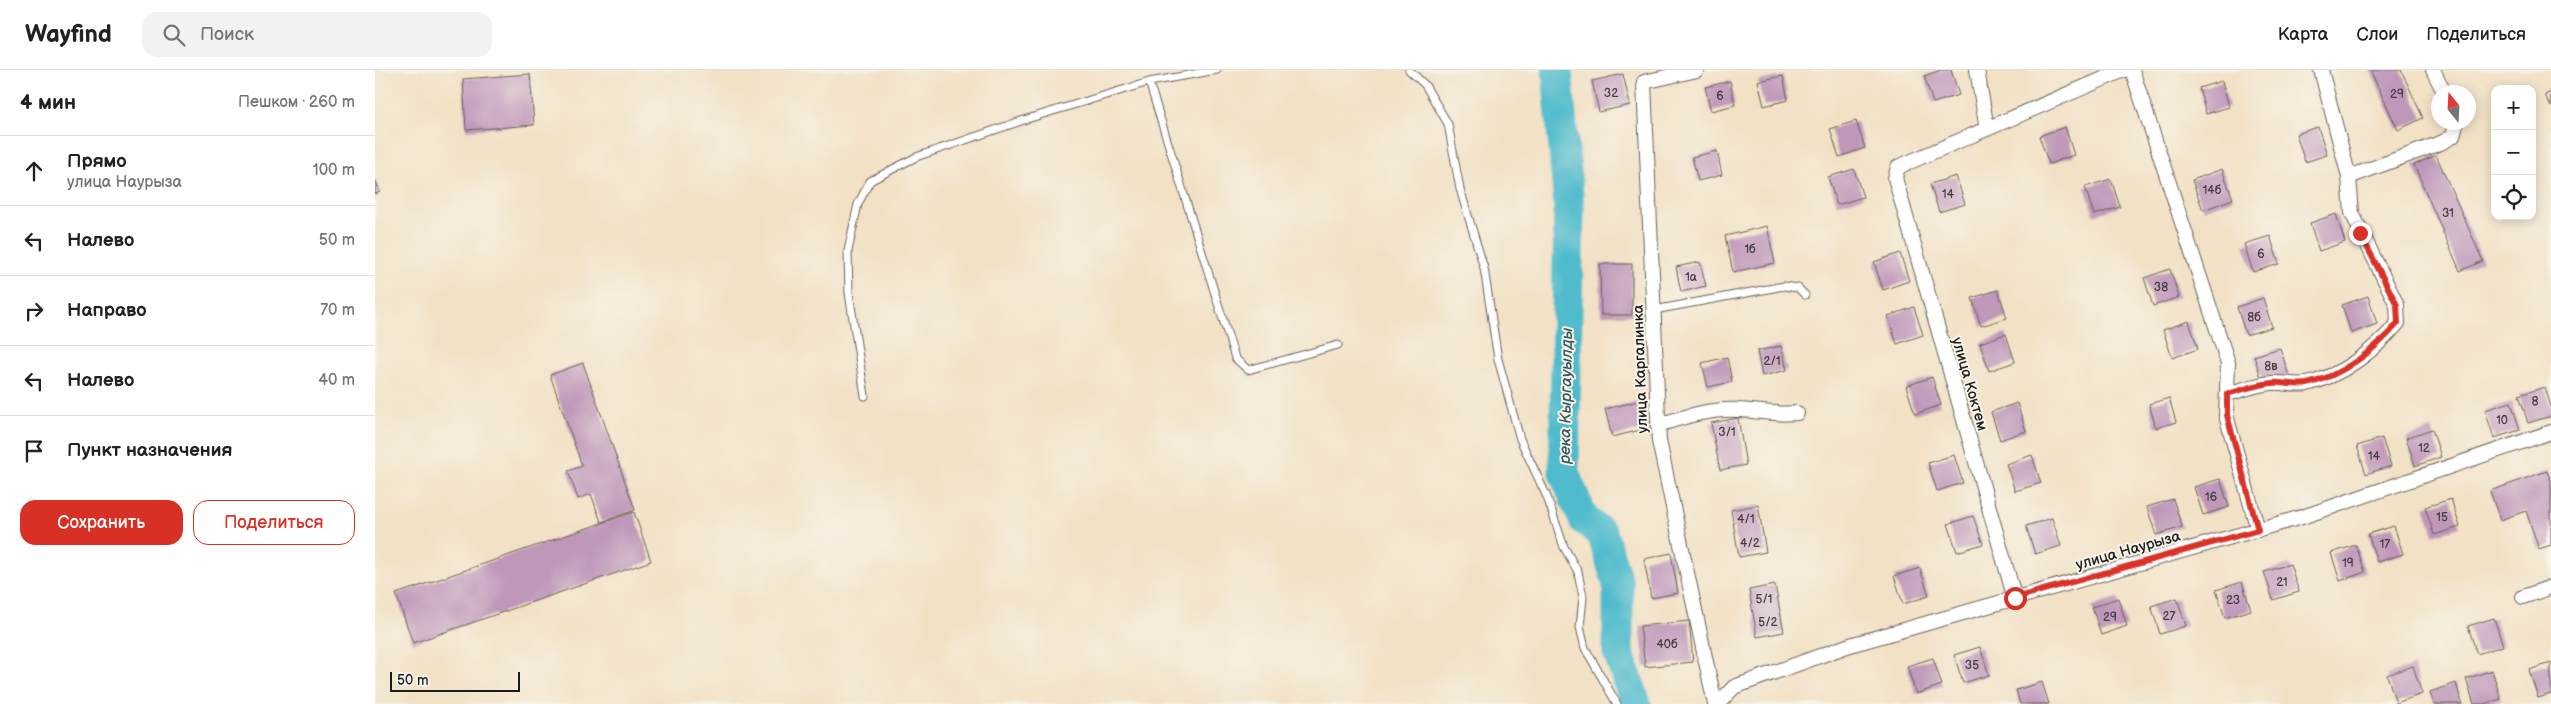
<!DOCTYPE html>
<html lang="ru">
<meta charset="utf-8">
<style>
:root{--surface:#fff;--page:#f2f2f2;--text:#202124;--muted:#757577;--line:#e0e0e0;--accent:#d93025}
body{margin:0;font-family:"Balsamiq Sans",sans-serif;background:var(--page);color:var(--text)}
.controls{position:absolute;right:15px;top:15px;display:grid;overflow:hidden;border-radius:10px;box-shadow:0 2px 12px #0003}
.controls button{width:45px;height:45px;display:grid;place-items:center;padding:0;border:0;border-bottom:1px solid var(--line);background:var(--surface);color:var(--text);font:25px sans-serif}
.compass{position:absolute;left:2056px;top:15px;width:45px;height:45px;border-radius:50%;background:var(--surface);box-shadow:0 2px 12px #0003;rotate:342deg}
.scale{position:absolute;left:15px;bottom:12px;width:130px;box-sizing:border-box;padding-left:5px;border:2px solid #1c1c1c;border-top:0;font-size:14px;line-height:18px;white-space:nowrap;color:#1c1c1c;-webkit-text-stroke:4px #f7f3e8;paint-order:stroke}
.stop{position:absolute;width:15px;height:15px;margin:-11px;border:4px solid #d93025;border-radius:50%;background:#fff}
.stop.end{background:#d93025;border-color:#fff;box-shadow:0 1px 5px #0008}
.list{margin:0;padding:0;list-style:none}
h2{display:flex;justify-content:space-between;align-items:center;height:65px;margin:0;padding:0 20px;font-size:21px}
h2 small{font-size:16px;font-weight:400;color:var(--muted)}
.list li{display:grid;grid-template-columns:32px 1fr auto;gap:15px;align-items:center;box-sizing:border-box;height:70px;padding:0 20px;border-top:1px solid var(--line)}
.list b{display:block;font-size:19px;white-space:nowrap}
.list p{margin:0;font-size:16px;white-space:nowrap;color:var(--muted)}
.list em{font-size:16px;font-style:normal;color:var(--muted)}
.actions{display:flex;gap:10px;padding:15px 20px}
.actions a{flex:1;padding:11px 0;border:1px solid var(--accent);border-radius:15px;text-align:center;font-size:18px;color:var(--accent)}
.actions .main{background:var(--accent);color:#fff}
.icon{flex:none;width:28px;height:28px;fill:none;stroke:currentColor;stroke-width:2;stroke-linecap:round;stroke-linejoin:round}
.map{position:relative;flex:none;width:2176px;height:634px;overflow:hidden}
header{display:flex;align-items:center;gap:30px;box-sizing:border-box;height:70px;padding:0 25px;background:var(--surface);border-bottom:1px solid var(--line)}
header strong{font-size:24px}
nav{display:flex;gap:28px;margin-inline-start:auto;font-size:18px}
.search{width:350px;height:45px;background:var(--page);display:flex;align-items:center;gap:12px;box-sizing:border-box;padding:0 18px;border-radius:15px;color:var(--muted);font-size:19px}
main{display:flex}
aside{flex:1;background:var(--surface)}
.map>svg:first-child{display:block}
</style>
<header>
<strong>Wayfind</strong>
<div class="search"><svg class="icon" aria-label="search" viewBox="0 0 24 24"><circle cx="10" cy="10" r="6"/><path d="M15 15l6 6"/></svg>Поиск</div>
<nav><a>Карта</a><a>Слои</a><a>Поделиться</a></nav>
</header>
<main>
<aside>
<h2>4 мин<small>Пешком · 260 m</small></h2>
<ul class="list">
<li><svg class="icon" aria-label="ahead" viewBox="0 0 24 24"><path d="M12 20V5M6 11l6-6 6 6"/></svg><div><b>Прямо</b><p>улица Наурыза</p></div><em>100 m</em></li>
<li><svg class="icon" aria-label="left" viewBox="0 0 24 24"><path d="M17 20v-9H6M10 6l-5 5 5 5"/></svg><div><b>Налево</b></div><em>50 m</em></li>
<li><svg class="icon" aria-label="right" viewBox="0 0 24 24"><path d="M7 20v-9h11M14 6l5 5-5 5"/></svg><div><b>Направо</b></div><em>70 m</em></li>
<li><svg class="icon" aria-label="left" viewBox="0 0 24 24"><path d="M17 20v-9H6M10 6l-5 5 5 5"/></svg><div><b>Налево</b></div><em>40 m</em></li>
<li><svg class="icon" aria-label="arrive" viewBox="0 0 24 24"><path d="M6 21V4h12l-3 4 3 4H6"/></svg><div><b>Пункт назначения</b></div></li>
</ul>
<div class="actions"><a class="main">Сохранить</a><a>Поделиться</a></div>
</aside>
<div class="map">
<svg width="2176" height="634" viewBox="0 0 2176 634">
<rect width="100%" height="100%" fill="#f7f3e8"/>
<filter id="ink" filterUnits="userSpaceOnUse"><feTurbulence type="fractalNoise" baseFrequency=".02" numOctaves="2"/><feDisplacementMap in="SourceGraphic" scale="10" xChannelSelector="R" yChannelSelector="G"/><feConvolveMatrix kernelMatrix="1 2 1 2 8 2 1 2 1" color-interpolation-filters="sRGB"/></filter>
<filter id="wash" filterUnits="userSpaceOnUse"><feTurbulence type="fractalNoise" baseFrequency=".0096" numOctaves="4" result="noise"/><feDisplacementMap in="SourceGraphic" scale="20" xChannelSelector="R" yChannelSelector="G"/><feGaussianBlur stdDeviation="1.12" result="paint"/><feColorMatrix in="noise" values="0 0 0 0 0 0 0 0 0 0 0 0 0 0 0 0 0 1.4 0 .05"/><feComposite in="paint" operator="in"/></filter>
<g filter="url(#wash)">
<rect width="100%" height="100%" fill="#f2e1c5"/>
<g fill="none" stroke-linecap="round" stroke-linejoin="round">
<path stroke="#50bbcc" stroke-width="31" d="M1182 0 1194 137 1189 403 1209 450 1227 463 1243 514V582L1261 634"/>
</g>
<g id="blocks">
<path fill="#be97b9" d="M1566 0H1576L1584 25 1558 33 1549 6Z
M1995 0H2026L2048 48 2023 60Z
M155 4 159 55 91 60 88 9Z
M1248 4 1255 35 1224 42 1217 11Z
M1408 6 1413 30 1389 36 1383 11Z
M1355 11 1360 35 1336 41 1330 17Z
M1847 11 1854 37 1831 44 1824 18Z
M2176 22V37L2170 25Z
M1481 51 1490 78 1464 87 1455 59Z
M1690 57 1699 85 1674 94 1664 66Z
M1943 57 1952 85 1930 92 1921 64Z
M1342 81 1347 105 1323 111 1317 87Z
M2061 85 2108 191 2085 201 2039 95Z
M1479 99 1488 127 1462 135 1453 107Z
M1847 99 1858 129 1828 140 1817 110Z
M1581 106 1590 134 1564 142 1555 114Z
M0 109 5 122 0 124Z
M1736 109 1745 137 1719 145 1710 117Z
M1961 144 1970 172 1944 181 1935 153Z
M1392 156 1400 193 1358 202 1350 166Z
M1895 166 1904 194 1878 202 1869 174Z
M1525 183 1534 211 1508 220 1499 192Z
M1325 192 1331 216 1306 222 1301 197Z
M1225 194H1257V245H1226Z
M1795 199 1804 227 1778 236 1769 208Z
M1623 220 1632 248 1606 256 1597 228Z
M1993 226 2002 254 1976 263 1967 235Z
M1888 228 1897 257 1871 265 1862 237Z
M1539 237 1548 265 1522 274 1513 246Z
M1814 251 1823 279 1797 288 1788 260Z
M1631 264 1640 292 1614 301 1605 273Z
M1406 276 1412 300 1387 306 1382 281Z
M1905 278 1914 306 1888 314 1879 286Z
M1352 287 1357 312 1333 317 1327 293Z
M208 293 260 440 226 452 216 424 203 429 193 401 207 396 175 305Z
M1557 307 1566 335 1540 344 1531 316Z
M2170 317 2176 337V346L2153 353 2144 325Z
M1794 328 1801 352 1781 358 1774 334Z
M1267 330 1274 358 1237 367 1230 339Z
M2136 332 2145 360 2119 368 2110 340Z
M1642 333 1651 361 1625 370 1616 342Z
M1363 348 1371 395 1345 400 1336 353Z
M2057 359 2066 387 2040 396 2031 368Z
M2007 368 2016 396 1991 404 1982 376Z
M1579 385 1588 413 1562 421 1553 393Z
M1657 385 1666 413 1640 421 1631 394Z
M2172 401 2176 411V475L2164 479 2151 441 2125 450 2115 421Z
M1845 409 1854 437 1828 445 1819 417Z
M1798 429 1807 457 1781 465 1772 437Z
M2076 429 2085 457 2059 465 2050 437Z
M1383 435 1391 482 1364 487 1356 440Z
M259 442 276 491 38 573 21 524Z
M1598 446 1608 474 1582 482 1573 454Z
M1677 448 1686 476 1660 484 1651 456Z
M2019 456 2028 484 2002 492 1993 464Z
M1981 475 1990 502 1965 511 1956 483Z
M1296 483 1303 523 1276 528 1269 489Z
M1915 494 1924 522 1898 530 1889 502Z
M1545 498 1554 526 1528 534 1519 506Z
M1867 512 1876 540 1850 548 1841 520Z
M1400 515 1409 562 1382 567 1374 520Z
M1743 528 1752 556 1726 565 1717 537Z
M1802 528 1811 556 1785 564 1776 536Z
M2119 548 2128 576 2102 584 2093 556Z
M1314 551 1318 592 1270 597 1265 556Z
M1605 577 1614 605 1588 613 1579 585Z
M1558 588 1567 615 1541 624 1532 596Z
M2176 593V624L2163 628 2154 600Z
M2038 596 2047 624 2021 633 2012 605Z
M2117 600 2126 629 2109 634H2099L2091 609Z
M1667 612 1674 634H1645L1641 620Z
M2081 613 2087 634H2059L2055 622Z"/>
</g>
</g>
<g filter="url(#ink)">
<use href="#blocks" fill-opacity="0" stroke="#676157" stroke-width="1"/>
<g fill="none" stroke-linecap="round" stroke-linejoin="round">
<defs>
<path id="lane" d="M1034 0 1050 15 1073 54 1085 119 1109 198 1123 289 1145 369 1172 427 1189 477 1203 502 1208 527 1205 557 1210 578 1242 634
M774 12 860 288 873 300 963 275
M1279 240 1409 216 1423 218 1430 225
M490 326 474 223 473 181 483 134 495 111 541 87 652 49 774 12 842 0"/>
<path id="street" d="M1322 0 1269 12 1284 371 1340 634
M1602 0 1612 59
M1757 0 1853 293 1851 345 1883 460
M2058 0 2069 22
M1974 107 2068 72 2078 66 2082 52
M1852 324C1867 320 1882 314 1897 313 1908 312 1920 316 1932 314 1967 306 2000 280 2023 253L2022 235 1977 143 1974 107 1946 0
M1283 355C1309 347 1336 338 1364 340 1386 341 1399 345 1422 343
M2148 527 2176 517
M1640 529 1520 108 1523 97 1749 0
M1343 634 1359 617 1475 575 1927 447 2176 362"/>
</defs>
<use href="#lane" stroke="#676157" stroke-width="9"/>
<use href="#street" stroke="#676157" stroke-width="16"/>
<use href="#lane" stroke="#fff" stroke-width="7"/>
<use href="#street" stroke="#fff" stroke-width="14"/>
</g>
</g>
<g fill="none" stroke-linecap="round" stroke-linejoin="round" filter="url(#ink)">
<path stroke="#d93025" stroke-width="6" d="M1640 528 1883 460 1852 345V324C1867 320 1882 314 1897 313 1908 312 1920 316 1932 314 1967 306 2000 280 2023 253L2022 235 1985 163"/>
</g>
<g text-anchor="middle" stroke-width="4" stroke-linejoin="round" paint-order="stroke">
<g font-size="12" fill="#443b43">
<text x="1236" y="27">32</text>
<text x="2022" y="28">29</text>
<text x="1345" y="30">6</text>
<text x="1837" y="124">14б</text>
<text x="1573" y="128">14</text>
<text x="2073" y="147">31</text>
<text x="1375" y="183">1б</text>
<text x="1886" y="188">6</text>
<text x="1316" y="211">1а</text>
<text x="1786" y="221">38</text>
<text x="1879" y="251">8б</text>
<text x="1397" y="295">2/1</text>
<text x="1896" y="300">8в</text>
<text x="2160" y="335">8</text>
<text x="2127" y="354">10</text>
<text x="1352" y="366">3/1</text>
<text x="2049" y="382">12</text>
<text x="1999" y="390">14</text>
<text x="1836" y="431">16</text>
<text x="2067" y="451">15</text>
<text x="1371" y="453">4/1</text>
<text x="1375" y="477">4/2</text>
<text x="2010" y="478">17</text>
<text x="1973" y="497">19</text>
<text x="1907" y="516">21</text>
<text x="1389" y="533">5/1</text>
<text x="1858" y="534">23</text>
<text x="1794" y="550">27</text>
<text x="1735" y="551">29</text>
<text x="1393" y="556">5/2</text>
<text x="1292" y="578">40б</text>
<text x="1597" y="599">35</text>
</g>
<g font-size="15" fill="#1c1c1c" stroke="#f7f3e8">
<text transform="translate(1265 299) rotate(-92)" y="5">улица Каргалинка</text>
<text transform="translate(1595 314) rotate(74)" y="5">улица Коктем</text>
<text transform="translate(1753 480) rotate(-16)" y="5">улица Наурыза</text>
</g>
<g font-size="16" font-style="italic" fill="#315c62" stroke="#f7f3e8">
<text transform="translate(1190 326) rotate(-89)" y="6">река Кыргауылды</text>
</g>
</g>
</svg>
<div class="controls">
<button>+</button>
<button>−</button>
<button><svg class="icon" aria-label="locate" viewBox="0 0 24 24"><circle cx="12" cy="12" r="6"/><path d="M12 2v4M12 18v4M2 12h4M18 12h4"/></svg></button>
</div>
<svg class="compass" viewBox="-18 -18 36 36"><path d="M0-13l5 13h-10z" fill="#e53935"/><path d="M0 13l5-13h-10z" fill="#757577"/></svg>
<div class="scale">50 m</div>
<div class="stop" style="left:1640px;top:528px"></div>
<div class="stop end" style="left:1985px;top:163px"></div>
</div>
</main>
